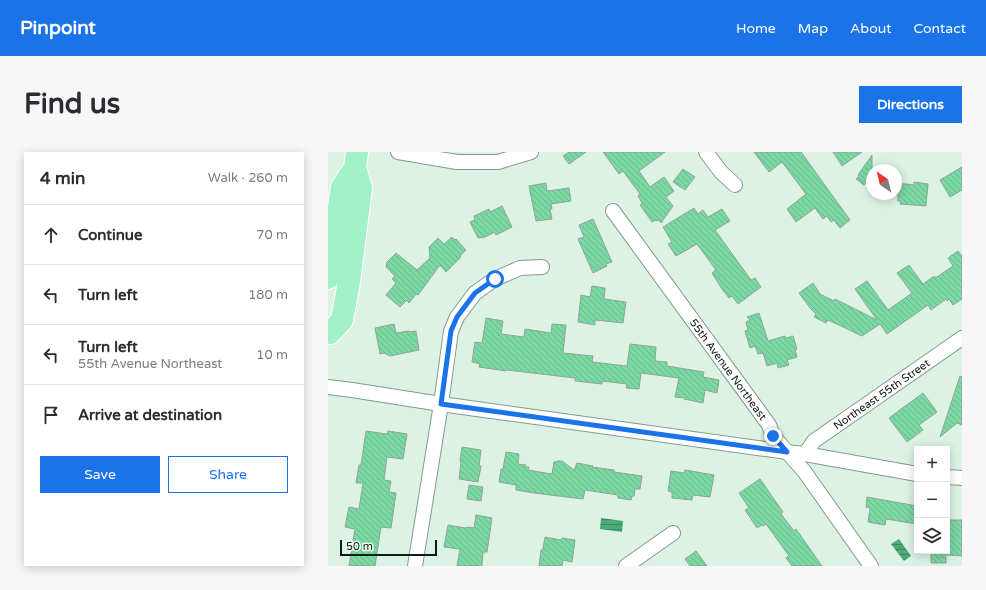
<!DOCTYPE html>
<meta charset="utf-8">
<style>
:root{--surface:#fff;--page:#f7f7f7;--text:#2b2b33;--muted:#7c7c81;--line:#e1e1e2;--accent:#1a73e8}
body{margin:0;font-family:"Varela Round",sans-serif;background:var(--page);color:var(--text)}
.controls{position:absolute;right:12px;bottom:12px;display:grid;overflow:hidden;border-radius:0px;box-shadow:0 2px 10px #0003}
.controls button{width:36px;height:36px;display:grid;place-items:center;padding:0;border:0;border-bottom:1px solid var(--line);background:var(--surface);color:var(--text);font:20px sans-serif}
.compass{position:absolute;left:538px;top:12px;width:36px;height:36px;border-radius:50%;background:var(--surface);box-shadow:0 2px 10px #0003;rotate:325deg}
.scale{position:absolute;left:12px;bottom:10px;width:97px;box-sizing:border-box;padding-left:4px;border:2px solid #121a15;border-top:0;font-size:11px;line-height:14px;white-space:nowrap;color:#121a15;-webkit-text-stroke:3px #ecfef2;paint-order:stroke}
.stop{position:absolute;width:12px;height:12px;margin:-9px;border:3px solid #1a73e8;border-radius:50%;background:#fff}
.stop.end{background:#1a73e8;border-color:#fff;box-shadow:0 1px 4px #0008}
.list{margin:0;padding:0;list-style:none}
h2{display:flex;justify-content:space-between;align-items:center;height:52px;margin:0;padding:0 16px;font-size:17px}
h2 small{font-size:13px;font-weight:400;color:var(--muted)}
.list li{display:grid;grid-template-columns:26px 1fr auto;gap:12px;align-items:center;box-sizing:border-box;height:60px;padding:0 16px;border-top:1px solid var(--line)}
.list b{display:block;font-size:15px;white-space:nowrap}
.list p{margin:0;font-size:13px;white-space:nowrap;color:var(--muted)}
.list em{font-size:13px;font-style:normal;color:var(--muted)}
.actions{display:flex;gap:8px;padding:12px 16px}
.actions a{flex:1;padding:9px 0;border:1px solid var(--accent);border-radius:0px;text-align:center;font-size:14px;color:var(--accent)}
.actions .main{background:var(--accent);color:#fff}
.icon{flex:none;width:22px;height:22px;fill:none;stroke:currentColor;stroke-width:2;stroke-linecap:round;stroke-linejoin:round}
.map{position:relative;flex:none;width:634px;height:414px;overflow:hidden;border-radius:0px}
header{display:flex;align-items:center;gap:24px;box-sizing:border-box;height:56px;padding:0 20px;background:var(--accent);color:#fff}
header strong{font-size:19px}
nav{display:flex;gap:22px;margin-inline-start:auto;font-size:14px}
.intro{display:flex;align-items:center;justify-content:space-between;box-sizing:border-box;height:96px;padding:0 24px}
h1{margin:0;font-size:28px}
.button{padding:10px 18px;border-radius:0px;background:var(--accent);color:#fff;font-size:14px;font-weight:700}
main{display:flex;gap:24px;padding:0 24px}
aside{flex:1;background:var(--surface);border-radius:0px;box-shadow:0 2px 10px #0003}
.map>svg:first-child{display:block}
</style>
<header>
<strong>Pinpoint</strong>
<nav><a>Home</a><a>Map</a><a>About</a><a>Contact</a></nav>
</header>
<div class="intro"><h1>Find us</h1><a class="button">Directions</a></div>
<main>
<aside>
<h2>4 min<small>Walk · 260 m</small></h2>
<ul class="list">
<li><svg class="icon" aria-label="ahead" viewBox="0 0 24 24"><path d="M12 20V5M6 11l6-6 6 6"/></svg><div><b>Continue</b></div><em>70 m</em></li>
<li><svg class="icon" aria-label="left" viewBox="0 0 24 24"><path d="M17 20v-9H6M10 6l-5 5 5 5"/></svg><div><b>Turn left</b></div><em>180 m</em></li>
<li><svg class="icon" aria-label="left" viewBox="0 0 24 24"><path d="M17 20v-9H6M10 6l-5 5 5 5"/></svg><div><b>Turn left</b><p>55th Avenue Northeast</p></div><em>10 m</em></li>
<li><svg class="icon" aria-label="arrive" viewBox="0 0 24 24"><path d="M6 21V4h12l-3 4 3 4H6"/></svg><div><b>Arrive at destination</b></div></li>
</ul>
<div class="actions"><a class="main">Save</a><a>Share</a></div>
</aside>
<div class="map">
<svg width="634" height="414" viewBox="0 0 634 414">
<defs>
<pattern id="water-rules" width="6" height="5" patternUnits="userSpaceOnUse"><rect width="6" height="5" fill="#4caa78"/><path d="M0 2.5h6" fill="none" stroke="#3e8a61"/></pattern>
<pattern id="building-back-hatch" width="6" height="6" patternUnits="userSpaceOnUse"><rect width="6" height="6" fill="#7bd8a3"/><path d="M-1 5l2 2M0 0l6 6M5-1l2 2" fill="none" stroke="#69b98b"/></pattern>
</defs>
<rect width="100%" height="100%" fill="#dbf2e4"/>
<path fill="url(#water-rules)" d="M273 366 295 369 294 380 272 377Z
M571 387 583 404 576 409 563 392Z"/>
<path fill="url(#building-back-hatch)" stroke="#8fa597" d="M241 0H258L241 12 235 4Z
M275 0H337L311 19 322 35 336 25 346 39 338 45 345 54 333 71 331 68 329 69 328 68 324 70 312 53 314 51 310 44 312 42 295 19 291 22Z
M426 0H473L522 68 512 76 506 68 503 70 499 64 495 67 487 56 468 70 459 57 478 42 454 10 441 20Z
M505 0H534L514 14Z
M544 3V34L538 30 536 33 528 27 531 24 530 23Z
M634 15V38L622 45 612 28Z
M355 17 367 25 357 38 345 30Z
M586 30 600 32 598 54 572 52 573 49H570V43H568V31L586 33Z
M218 31 219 39 241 36 243 49 223 52 224 57H222L224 67 208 69 201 34Z
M174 54 184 75 168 83 167 80 157 85 150 86 142 70 147 68 146 64 161 57 162 60Z
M366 56 370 62 375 58 380 65 394 57 402 69 387 78 423 128 427 126 433 135 410 152 404 144 401 146 392 134 384 121 388 118 369 92 348 104 340 92 344 90 335 75Z
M265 67 284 110 278 112 279 114 265 121 250 87 256 85 251 73Z
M124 85 127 88 128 87 138 98 132 104 133 105 118 120 112 113 90 143 88 142 81 151 79 148 72 155 58 143 68 131 64 127 67 124 58 115 59 110 68 101 89 118 102 106 101 95 110 86 116 92Z
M630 99 634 104V147L625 153 621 147 619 149 618 147 603 158 600 153 559 182 552 172 534 184 500 168 498 171 486 165 488 162 483 157 471 141 485 131 492 142 506 149 507 147 549 168 527 137 539 129 560 158 584 141 569 121 581 113 595 132 605 125H609L625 114 620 106Z
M264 134 277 136 276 147 298 150 295 171 267 168V173L250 170 253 143 262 145Z
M431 161 440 189 457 184 458 186 465 184 469 197 467 198 469 205 459 208 461 213 450 216 449 211 439 214 435 201 430 202 427 194 422 196 417 179 420 178 418 170 422 168 419 165Z
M158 166 175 169 173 182 196 185 197 177 223 181 224 172 238 173 235 201 265 204 264 210 299 214 302 192 328 195 327 209 339 210V214L376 220 375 225 391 228 389 241 377 238 375 251 356 247 357 246 347 245 351 226 313 221 311 237 298 236 299 232 274 229V232L247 229V226L179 218 178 219 151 215 152 212 144 210 147 190 154 191Z
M66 172 68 181 81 179V180L88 179 91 198 62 204 56 201 52 202 47 176Z
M632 224 634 225V273L629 271 612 285Z
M595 241 609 260 591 273 595 278 579 290 561 266Z
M38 279 59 282 60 279 79 282 75 307 59 305 56 328 63 329 61 340 68 341 63 376 53 375 47 414H21L27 377 17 375 21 355 31 357 35 331H28L31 313H33Z
M134 295 153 298 151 314H153L150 330 131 327 133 310 132 309Z
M178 300 191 302 190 312 198 313 197 315H201L200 318 224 322 226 310 230 309H234L246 318 249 311 265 314 264 315 286 318V320L314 324 312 337H307L306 344H304L303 348 290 346V343L257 338 255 347 206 341 188 338V333L171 330 173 317H175Z
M357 318 386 323 382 345 365 343 364 348 344 346V340L340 339 343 319 356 321Z
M432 327 455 360 453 362 466 379 468 377 494 414H464L458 406 461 404 438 372 435 374 434 373 429 376 417 358 421 356 411 341Z
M141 333 155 335 153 349 139 347Z
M539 345 589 354V372L558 367 557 373 540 370 542 356 538 355Z
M148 363 164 366 159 400H155L154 414H129L132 397 116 395 120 373 138 376 139 375 146 376Z
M620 368H634V404L619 403Z
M217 385 233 388 234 386 247 388 244 410 235 408 234 414H211L213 398 215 397Z
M368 399 379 414H362L357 407Z
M603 399H618V411H603Z"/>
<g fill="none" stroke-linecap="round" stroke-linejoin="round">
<defs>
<g id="minor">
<path d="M70 0 129 10H170L203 0"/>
<path d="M378 0 393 20 407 33"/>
<path id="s1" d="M285 59 441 273 445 284 476 319 543 414"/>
<path d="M0 235 24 238 113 252 459 300 477 302 589 322"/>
<path id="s2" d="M477 302 486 289 634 186"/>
<path d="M619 325 634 326"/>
<path d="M87 414 113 252 123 179 129 165 147 141 167 127 192 116 214 115"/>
<path d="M298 414 345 381"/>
</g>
<path id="primary" d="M0 126 14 35 27 16
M2 181 14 168 21 130 33 36 27 16 29 0"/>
</defs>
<use href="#minor" stroke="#849a8c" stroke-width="16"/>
<use href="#primary" stroke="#fff" stroke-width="24"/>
<use href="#minor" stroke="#fff" stroke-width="14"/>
<use href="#primary" stroke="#a3f1c8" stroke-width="22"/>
</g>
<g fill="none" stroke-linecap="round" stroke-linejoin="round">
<path stroke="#1a73e8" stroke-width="5" d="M167 127 147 141 129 165 123 179 113 252 459 300 445 284"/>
</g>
<g text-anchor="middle" stroke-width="3.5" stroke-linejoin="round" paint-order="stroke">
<g font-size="11" fill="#121a15" stroke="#ecfef2">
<text dy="4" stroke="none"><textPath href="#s1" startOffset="196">55th Avenue Northeast</textPath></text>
<text dy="4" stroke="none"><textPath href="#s2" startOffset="98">Northeast 55th Street</textPath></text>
</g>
</g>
</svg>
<div class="controls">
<button>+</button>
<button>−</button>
<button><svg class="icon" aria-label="layers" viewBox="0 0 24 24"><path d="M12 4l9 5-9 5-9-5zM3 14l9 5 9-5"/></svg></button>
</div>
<svg class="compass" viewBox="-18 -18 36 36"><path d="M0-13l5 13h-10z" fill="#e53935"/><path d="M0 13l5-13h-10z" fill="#7c7c81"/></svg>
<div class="scale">50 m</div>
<div class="stop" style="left:167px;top:127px"></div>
<div class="stop end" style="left:445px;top:284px"></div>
</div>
</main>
